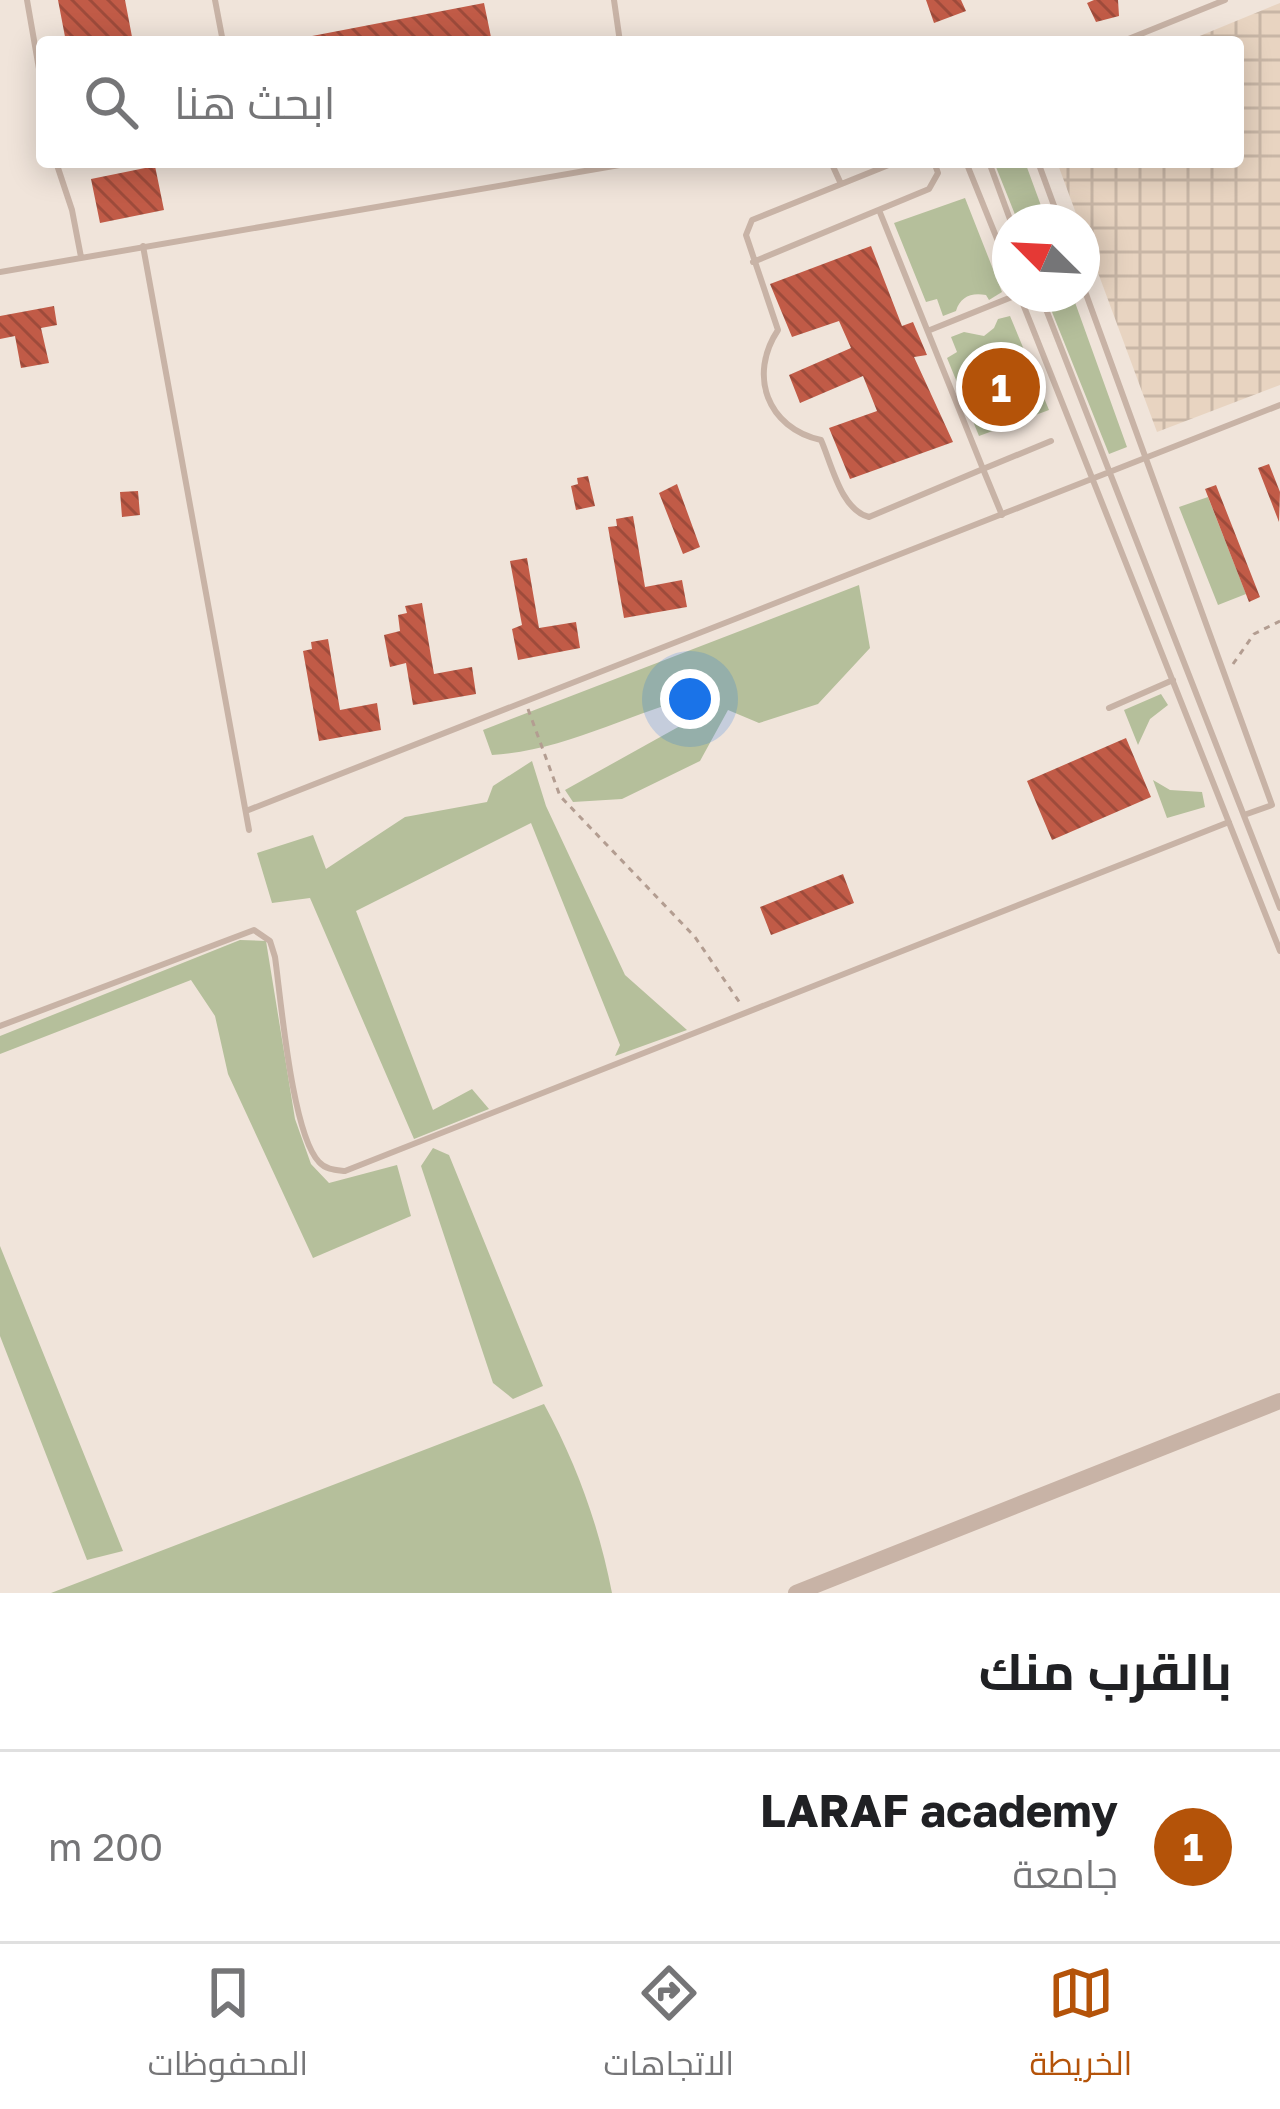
<!DOCTYPE html>
<html lang="ar">
<meta charset="utf-8">
<style>
:root{--surface:#fff;--page:#f6f6f6;--text:#202124;--muted:#757577;--line:#e0e0e0;--accent:#b45309}
body{margin:0;font-family:"Golos Text",Cairo,sans-serif;background:var(--page);color:var(--text);direction:rtl}
.compass{position:absolute;left:992px;top:204px;width:108px;height:108px;border-radius:50%;background:var(--surface);box-shadow:0 6px 30px #0003;rotate:294deg}
.you{position:absolute;left:690px;top:699px;width:42px;height:42px;margin:-30px;border:9px solid #fff;border-radius:50%;background:#1a73e8;box-shadow:0 0 0 18px #1a73e833}
.badge{display:grid;place-items:center;width:78px;height:78px;border-radius:50%;background:var(--accent);color:#fff;font-size:39px;font-weight:700}
.pin{position:absolute;translate:-50% -50%;border:6px solid #fff;box-shadow:0 3px 12px #0006}
.list{margin:0;padding:0;list-style:none}
h2{display:flex;justify-content:space-between;align-items:center;height:156px;margin:0;padding:0 48px;font-size:51px}
h2 small{font-size:39px;font-weight:400;color:var(--muted)}
.list li{display:grid;grid-template-columns:78px 1fr auto;gap:36px;align-items:center;box-sizing:border-box;height:192px;padding:0 48px;border-top:3px solid var(--line)}
.list b{display:block;font-size:45px;white-space:nowrap}
.list p{margin:0;font-size:39px;white-space:nowrap;color:var(--muted)}
.list em{font-size:39px;font-style:normal;color:var(--muted)}
.icon{flex:none;width:66px;height:66px;fill:none;stroke:currentColor;stroke-width:2;stroke-linecap:round;stroke-linejoin:round}
.map{position:relative;flex:none;width:1280px;height:1593px;overflow:hidden;direction:ltr}
.search{position:absolute;background:var(--surface);box-shadow:0 6px 30px #0003;left:36px;right:36px;top:36px;height:132px;display:flex;align-items:center;gap:30px;box-sizing:border-box;padding:0 42px;border-radius:12px;color:var(--muted);font-size:45px}
.sheet{height:348px;background:var(--surface)}
nav{display:flex;justify-content:space-around;align-items:center;box-sizing:border-box;height:168px;border-top:3px solid var(--line);background:var(--surface);font-size:33px;color:var(--muted)}
nav a{display:grid;justify-items:center;gap:6px}
nav .on{color:var(--accent)}
.map>svg:first-child{display:block}
</style>
<div class="map">
<svg width="1280" height="1593" viewBox="0 0 1280 1593">
<defs>
<pattern id="plaza-grid" width="8" height="8" patternUnits="userSpaceOnUse" patternTransform="scale(3)"><rect width="8" height="8" fill="#e8d4c1"/><path d="M0 4h8M4 0v8" fill="none" stroke="#c8b6a6"/></pattern>
<pattern id="building-back-hatch" width="6" height="6" patternUnits="userSpaceOnUse" patternTransform="scale(3)"><rect width="6" height="6" fill="#c15b47"/><path d="M-1 5l2 2M0 0l6 6M5-1l2 2" fill="none" stroke="#9e4b3b"/></pattern>
</defs>
<rect width="100%" height="100%" fill="#f0e4da"/>
<path fill="#b5bf9b" d="M994 162H1025L1047 222H1018Z
M965 198 1002 292 989 300 986 295C971 292 960 297 956 311L943 316 937 299 926 302 894 223Z
M1054 294H1072L1127 447 1109 454 1048 302Z
M1010 316 1049 410 979 436 947 358 957 352 951 337 964 332 984 336 994 328 998 319Z
M1208 497 1246 594 1218 605 1179 507Z
M859 585 870 648 818 704 759 723 728 710 700 761 622 799 573 802 565 790 680 726 703 694C632 712 565 751 492 755L483 730Z
M1161 694 1168 705 1150 719 1138 745 1124 710Z
M532 761 546 806 625 975 687 1030 615 1056 620 1045 531 823 356 911 433 1110 472 1089 489 1109 414 1139 310 898 272 903 257 853 313 835 326 869 405 817 487 802 493 786Z
M1153 780 1170 790 1202 792 1205 807 1167 818Z
M240 940 266 941 295 1119 311 1164 329 1183 397 1165 411 1216 313 1258 228 1074 215 1016 191 980 0 1054V1036Z
M433 1148 449 1155 543 1386 513 1399 493 1383 421 1166Z
M0 1246 123 1551 87 1560 0 1336Z
M544 1404C577 1465 599 1526 612 1593H51Z"/>
<path fill="url(#plaza-grid)" d="M1280 3V385L1157 432 1057 162H1238V42H1185Z"/>
<path fill="url(#building-back-hatch)" d="M58 0H125L133 42H66Z
M926 0H961L966 11 934 23Z
M1094 0H1118L1119 16 1096 22 1087 3Z
M484 3 492 42H313L312 36Z
M155 166 164 210 100 223 91 179Z
M871 246 902 326 913 322 927 355 914 357 953 442 850 479 829 428 877 411 863 376 800 403 789 375 851 348 839 321 792 337 770 284Z
M54 306 57 325 41 328 49 363 21 368 15 336 0 339V316Z
M1269 464 1280 492 1279 522 1258 468Z
M588 476 595 506 576 510 571 486 578 484 577 478Z
M677 484 700 547 683 554 659 493Z
M1216 485 1260 597 1249 602 1205 489Z
M138 491 140 515 122 517 120 492Z
M633 516 645 587 682 580 687 607 624 618 608 527 617 526 616 519Z
M527 558 539 628 576 622 580 648 518 660 512 629 522 625 510 561Z
M422 603 434 674 472 667 476 694 413 705 406 663 390 667 384 635 400 631 398 615 407 613 405 606Z
M328 639 340 710 377 703 381 730 319 741 303 651 312 649 311 642Z
M1126 738 1151 797 1052 840 1027 781Z
M843 874 854 903 771 935 760 907Z"/>
<g fill="none" stroke-linecap="round" stroke-linejoin="round">
<path stroke="#b39d91" stroke-width="3" stroke-dasharray="6 6" stroke-linecap="butt" d="M1233 664 1254 634 1280 621
M528 709 560 796 695 937 740 1003"/>
<path stroke="#c8b3a6" stroke-width="6" d="M27 0 42 86
M215 0 223 42
M614 0 620 42
M1121 42 1225 0
M56 162 72 210 81 257
M831 162 841 184
M966 162 1010 271
M989 162 1011 222
M1038 162 1060 222
M879 210 983 469 869 517C841 510 832 465 821 440 767 428 748 375 778 330L746 235 752 220 896 162
M143 246 249 830
M753 262 929 189 938 173 934 162
M0 272 637 162
M1082 283 1272 805 1244 815
M1019 294 1280 951
M1040 294 1280 908
M930 330 1019 294
M1002 515 983 469 1051 441
M1109 708 1173 680
M246 811 1280 405
M0 1026 254 930 270 941 275 957C281 1000 292 1134 319 1162 326 1170 336 1170 345 1171L1229 822"/>
<path stroke="#c8b3a6" stroke-width="16" d="M796 1593 1280 1401"/>
</g>
</svg>
<svg class="compass" viewBox="-18 -18 36 36"><path d="M0-13l5 13h-10z" fill="#e53935"/><path d="M0 13l5-13h-10z" fill="#757577"/></svg>
<div class="you"></div>
<div class="pin badge" style="left:1001px;top:387px">1</div>
<div class="search"><svg class="icon" aria-label="search" viewBox="0 0 24 24"><circle cx="10" cy="10" r="6"/><path d="M15 15l6 6"/></svg>ابحث هنا</div>
</div>
<section class="sheet">
<h2>بالقرب منك<small></small></h2>
<ul class="list">
<li><span class="badge">1</span><div><b>LARAF academy</b><p>جامعة</p></div><em>200 m</em></li>
</ul>
</section>
<nav>
<a class="on"><svg class="icon" aria-label="map" viewBox="0 0 24 24"><path d="M3 6l6-2 6 2 6-2v14l-6 2-6-2-6 2zM9 4v14M15 6v14"/></svg>الخريطة</a>
<a><svg class="icon" aria-label="directions" viewBox="0 0 24 24"><path d="M12 3l9 9-9 9-9-9zM9 14v-3h6M13 9l2 2-2 2"/></svg>الاتجاهات</a>
<a><svg class="icon" aria-label="saved" viewBox="0 0 24 24"><path d="M7 4h10v16l-5-4-5 4z"/></svg>المحفوظات</a>
</nav>
